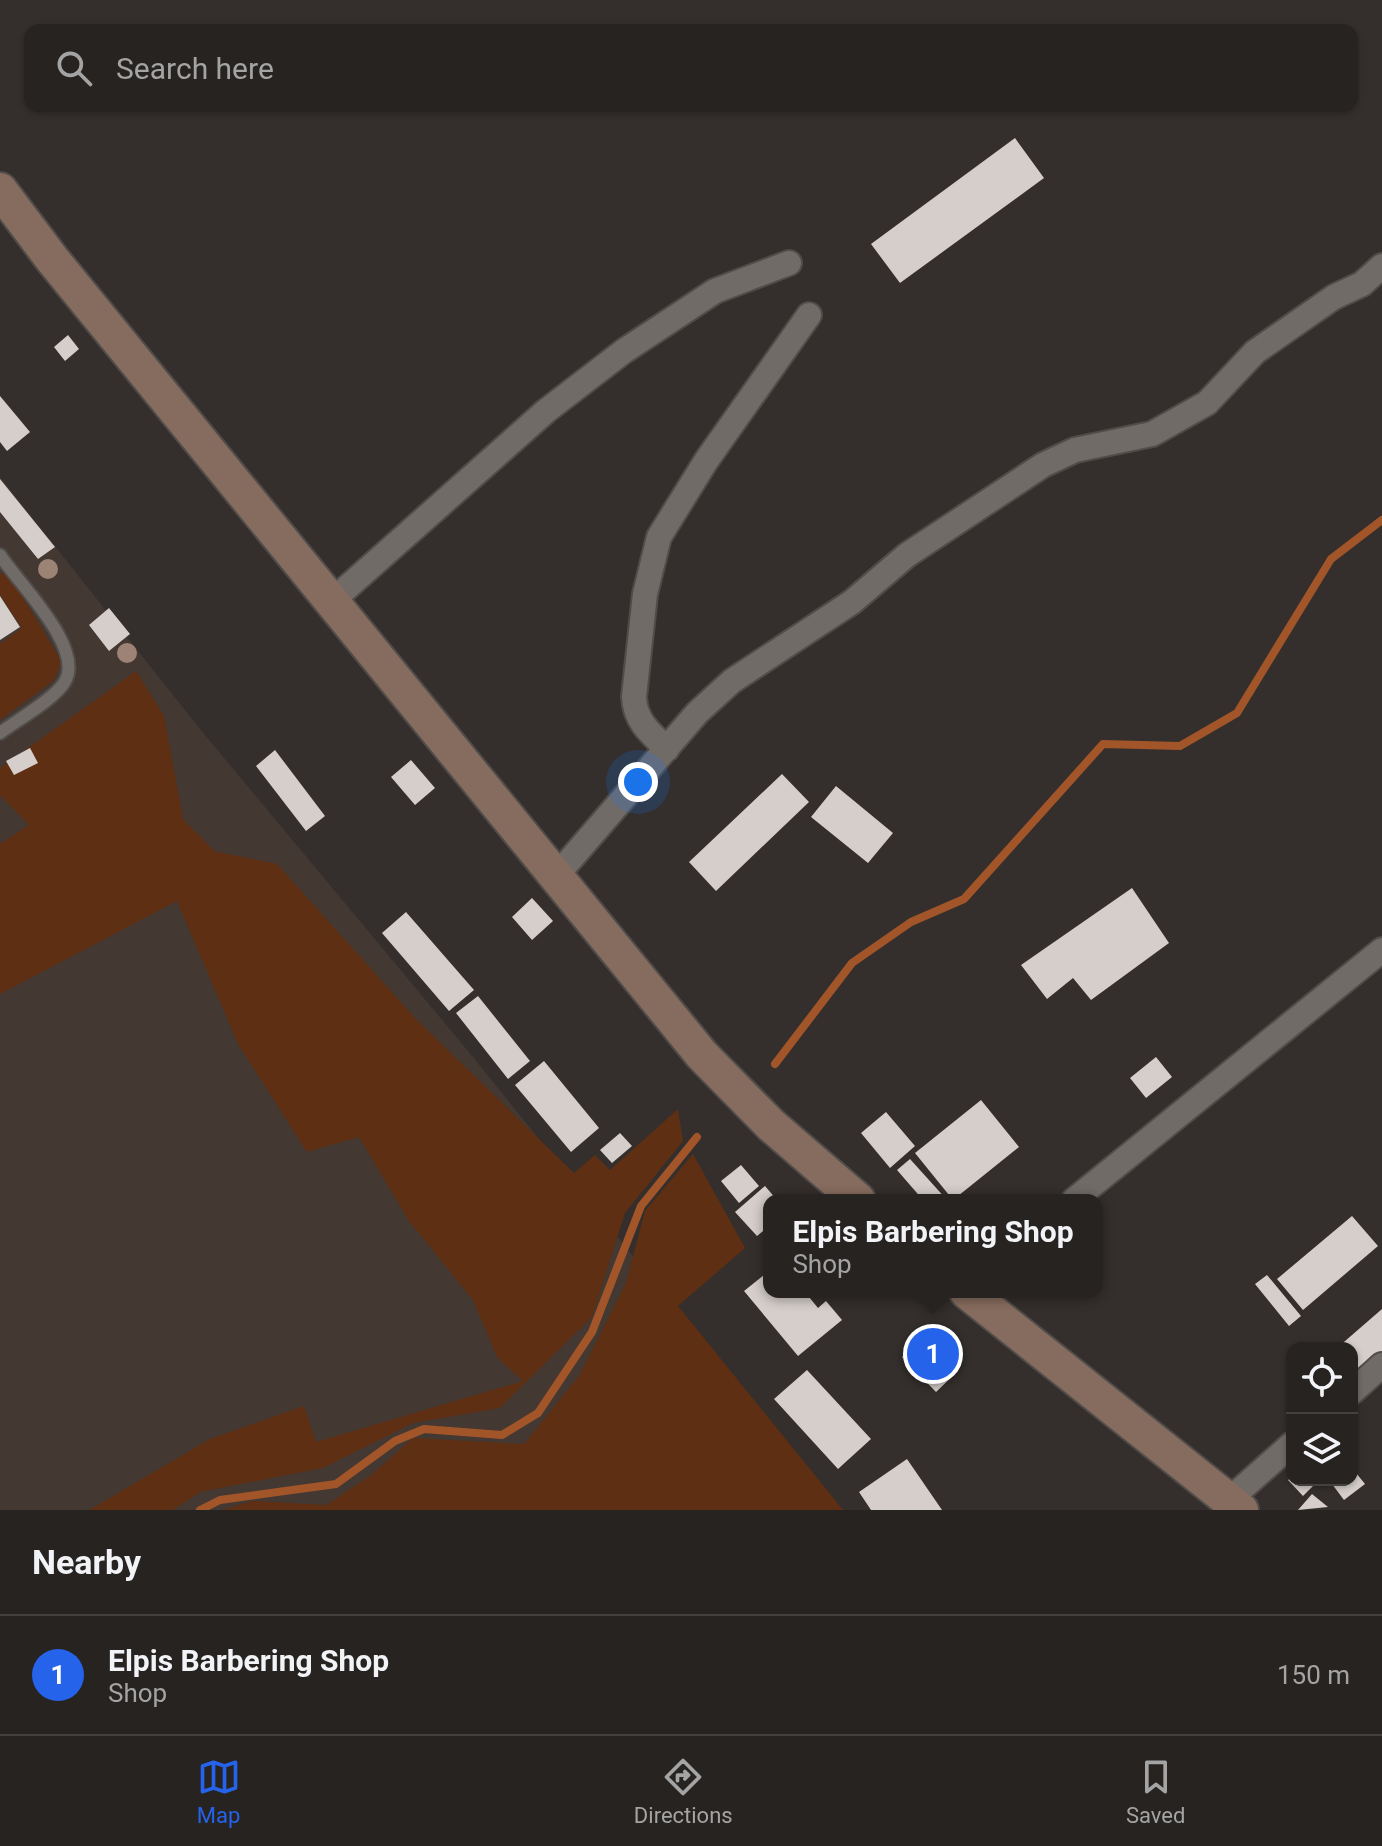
<!DOCTYPE html>
<style>
:root{--surface:#272321;--page:#2f2b2a;--text:#f1f3f6;--muted:#a4a4a5;--line:#43403f;--accent:#2563eb}
body{margin:0;font-family:Roboto,sans-serif;background:var(--page);color:var(--text)}
.controls{position:absolute;right:24px;bottom:24px;display:grid;overflow:hidden;border-radius:16px;box-shadow:0 2px 6px #0004}
.controls button{width:72px;height:72px;display:grid;place-items:center;padding:0;border:0;border-bottom:2px solid var(--line);background:var(--surface);color:var(--text);font:40px sans-serif}
.you{position:absolute;left:638px;top:782px;width:28px;height:28px;margin:-20px;border:6px solid #fff;border-radius:50%;background:#1a73e8;box-shadow:0 0 0 12px #1a73e833}
.badge{display:grid;place-items:center;width:52px;height:52px;border-radius:50%;background:var(--accent);color:#fff;font-size:26px;font-weight:700}
.pin{position:absolute;translate:-50% -50%;border:4px solid #fff;box-shadow:0 2px 8px #0006}
.popup{position:absolute;left:763px;top:1194px;width:340px;height:104px;box-sizing:border-box;display:grid;place-content:center;border-radius:16px;background:var(--surface);filter:drop-shadow(0 2px 6px #0005);font-size:26px;white-space:nowrap;color:var(--muted)}
.popup b{font-size:30px;color:var(--text)}
.popup::after{content:'';position:absolute;left:50%;top:100%;margin-left:-16px;border:16px solid transparent;border-top-color:var(--surface)}
.list{margin:0;padding:0;list-style:none}
h2{display:flex;justify-content:space-between;align-items:center;height:104px;margin:0;padding:0 32px;font-size:34px}
h2 small{font-size:26px;font-weight:400;color:var(--muted)}
.list li{display:grid;grid-template-columns:52px 1fr auto;gap:24px;align-items:center;box-sizing:border-box;height:120px;padding:0 32px;border-top:2px solid var(--line)}
.list b{display:block;font-size:30px;white-space:nowrap}
.list p{margin:0;font-size:26px;white-space:nowrap;color:var(--muted)}
.list em{font-size:26px;font-style:normal;color:var(--muted)}
.icon{flex:none;width:44px;height:44px;fill:none;stroke:currentColor;stroke-width:2;stroke-linecap:round;stroke-linejoin:round}
.map{position:relative;flex:none;width:1382px;height:1510px;overflow:hidden}
.search{position:absolute;background:var(--surface);box-shadow:0 2px 6px #0004;left:24px;right:24px;top:24px;height:88px;display:flex;align-items:center;gap:20px;box-sizing:border-box;padding:0 28px;border-radius:16px;color:var(--muted);font-size:30px}
.sheet{height:224px;background:var(--surface)}
nav{display:flex;justify-content:space-around;align-items:center;box-sizing:border-box;height:112px;border-top:2px solid var(--line);background:var(--surface);font-size:22px;color:var(--muted)}
nav a{display:grid;justify-items:center;gap:4px}
nav .on{color:var(--accent)}
.map>svg:first-child{display:block}
</style>
<div class="map">
<svg width="1382" height="1510" viewBox="0 0 1382 1510">
<rect width="100%" height="100%" fill="#342f2c"/>
<path fill="#433832" d="M0 477 200 729 473 1057 837 1510H0Z"/>
<path fill="#5e2f13" d="M0 573 10 576 62 662 53 681 0 720V644L22 628 0 595Z
M136 671 164 716 183 819 214 851 277 864 416 1019 574 1173 595 1155 610 1170 678 1109 683 1141 625 1213 592 1317 500 1408 413 1423 323 1468 200 1492 173 1510H89L210 1439 304 1406 316 1442 523 1381 497 1357 473 1300 409 1221 359 1137 307 1152 238 1044 177 901 0 994V844L29 825 0 795V768Z
M693 1154 745 1248 678 1306 843 1510H222L252 1501 326 1505 370 1476 413 1438 524 1444 579 1376 626 1283 645 1211Z"/>
<g fill="none" stroke-linecap="round" stroke-linejoin="round">
<path stroke="#a25528" stroke-width="8" d="M775 1064 852 963 911 922 964 899 1103 744 1180 746 1237 713 1331 559 1382 520
M200 1510 220 1500 336 1484 395 1441 424 1429 502 1435 538 1413 592 1332 641 1206 697 1137"/>
</g>
<path fill="#d5cecb" d="M1015 138 1044 178 900 283 871 244Z
M68 335 79 349 65 361 54 347Z
M0 396 30 432 7 451 0 442Z
M0 479 55 547 38 559 0 512Z
M0 596 20 627 0 640Z
M109 608 130 634 109 651 89 625Z
M30 748 38 763 14 775 6 761Z
M275 750 325 816 306 831 256 766Z
M411 760 435 788 415 805 391 777Z
M782 774 809 802 716 891 689 862Z
M836 786 893 833 868 863 811 817Z
M1132 888 1169 943 1091 1000 1073 978 1047 999 1021 965Z
M532 898 553 921 532 940 512 917Z
M406 912 474 990 449 1011 382 933Z
M478 996 530 1061 508 1079 456 1013Z
M1156 1057 1172 1077 1146 1098 1130 1078Z
M544 1061 599 1128 571 1152 515 1085Z
M981 1100 1019 1147 953 1200 915 1153Z
M886 1112 915 1146 890 1168 861 1133Z
M620 1133 632 1146 612 1163 600 1150Z
M910 1159 947 1200H923L897 1170Z
M741 1165 759 1186 739 1203 721 1181Z
M765 1186 777 1200H769V1226L757 1236 735 1212Z
M1352 1216 1378 1246 1303 1310 1277 1279Z
M769 1271V1292H805L818 1308 826 1301 842 1320 798 1356 744 1291Z
M1267 1275 1301 1316 1289 1326 1255 1284Z
M1382 1309V1352L1352 1378V1348H1337Z
M922 1337 958 1371 936 1392 902 1357Z
M807 1370 871 1439 838 1469 774 1399Z
M907 1459 942 1510H871L859 1492Z
M1352 1468 1365 1484 1344 1500 1329 1480H1352Z
M1292 1477V1480H1319L1303 1496 1288 1480Z
M1312 1494 1328 1507 1298 1510Z"/>
<g fill="none" stroke-linecap="round" stroke-linejoin="round">
<defs>
<path id="lane" d="M0 555C17 582 87 649 64 683 54 699 16 721 0 733"/>
<path id="street" d="M333 600 546 411 624 351 715 291 789 263
M667 749C650 733 635 721 634 697L645 594 659 537 706 461 809 315
M557 875 697 713 732 681 852 602 907 555 1043 465 1075 450 1152 434 1207 403 1255 352 1334 297 1362 284 1382 266
M1074 1200 1382 950
M1352 1392 1382 1365
M1230 1499 1292 1444"/>
<path id="secondary" d="M0 190 52 259 702 1055 771 1125 858 1200
M967 1292 1241 1510"/>
</defs>
<use href="#lane" stroke="#504c49" stroke-width="16"/>
<use href="#street" stroke="#504c49" stroke-width="28"/>
<use href="#secondary" stroke="#504c49" stroke-width="38"/>
<use href="#lane" stroke="#716b68" stroke-width="12"/>
<use href="#street" stroke="#716b68" stroke-width="24"/>
<use href="#secondary" stroke="#866c5e" stroke-width="34"/>
</g>
<g fill="#9d8375">
<circle cx="48" cy="569" r="10"/>
<circle cx="127" cy="653" r="10"/>
</g>
</svg>
<div class="controls">
<button><svg class="icon" aria-label="locate" viewBox="0 0 24 24"><circle cx="12" cy="12" r="6"/><path d="M12 2v4M12 18v4M2 12h4M18 12h4"/></svg></button>
<button><svg class="icon" aria-label="layers" viewBox="0 0 24 24"><path d="M12 4l9 5-9 5-9-5zM3 14l9 5 9-5"/></svg></button>
</div>
<div class="you"></div>
<div class="pin badge" style="left:933px;top:1354px">1</div>
<div class="popup"><b>Elpis Barbering Shop</b>Shop</div>
<div class="search"><svg class="icon" aria-label="search" viewBox="0 0 24 24"><circle cx="10" cy="10" r="6"/><path d="M15 15l6 6"/></svg>Search here</div>
</div>
<section class="sheet">
<h2>Nearby<small></small></h2>
<ul class="list">
<li><span class="badge">1</span><div><b>Elpis Barbering Shop</b><p>Shop</p></div><em>150 m</em></li>
</ul>
</section>
<nav>
<a class="on"><svg class="icon" aria-label="map" viewBox="0 0 24 24"><path d="M3 6l6-2 6 2 6-2v14l-6 2-6-2-6 2zM9 4v14M15 6v14"/></svg>Map</a>
<a><svg class="icon" aria-label="directions" viewBox="0 0 24 24"><path d="M12 3l9 9-9 9-9-9zM9 14v-3h6M13 9l2 2-2 2"/></svg>Directions</a>
<a><svg class="icon" aria-label="saved" viewBox="0 0 24 24"><path d="M7 4h10v16l-5-4-5 4z"/></svg>Saved</a>
</nav>
